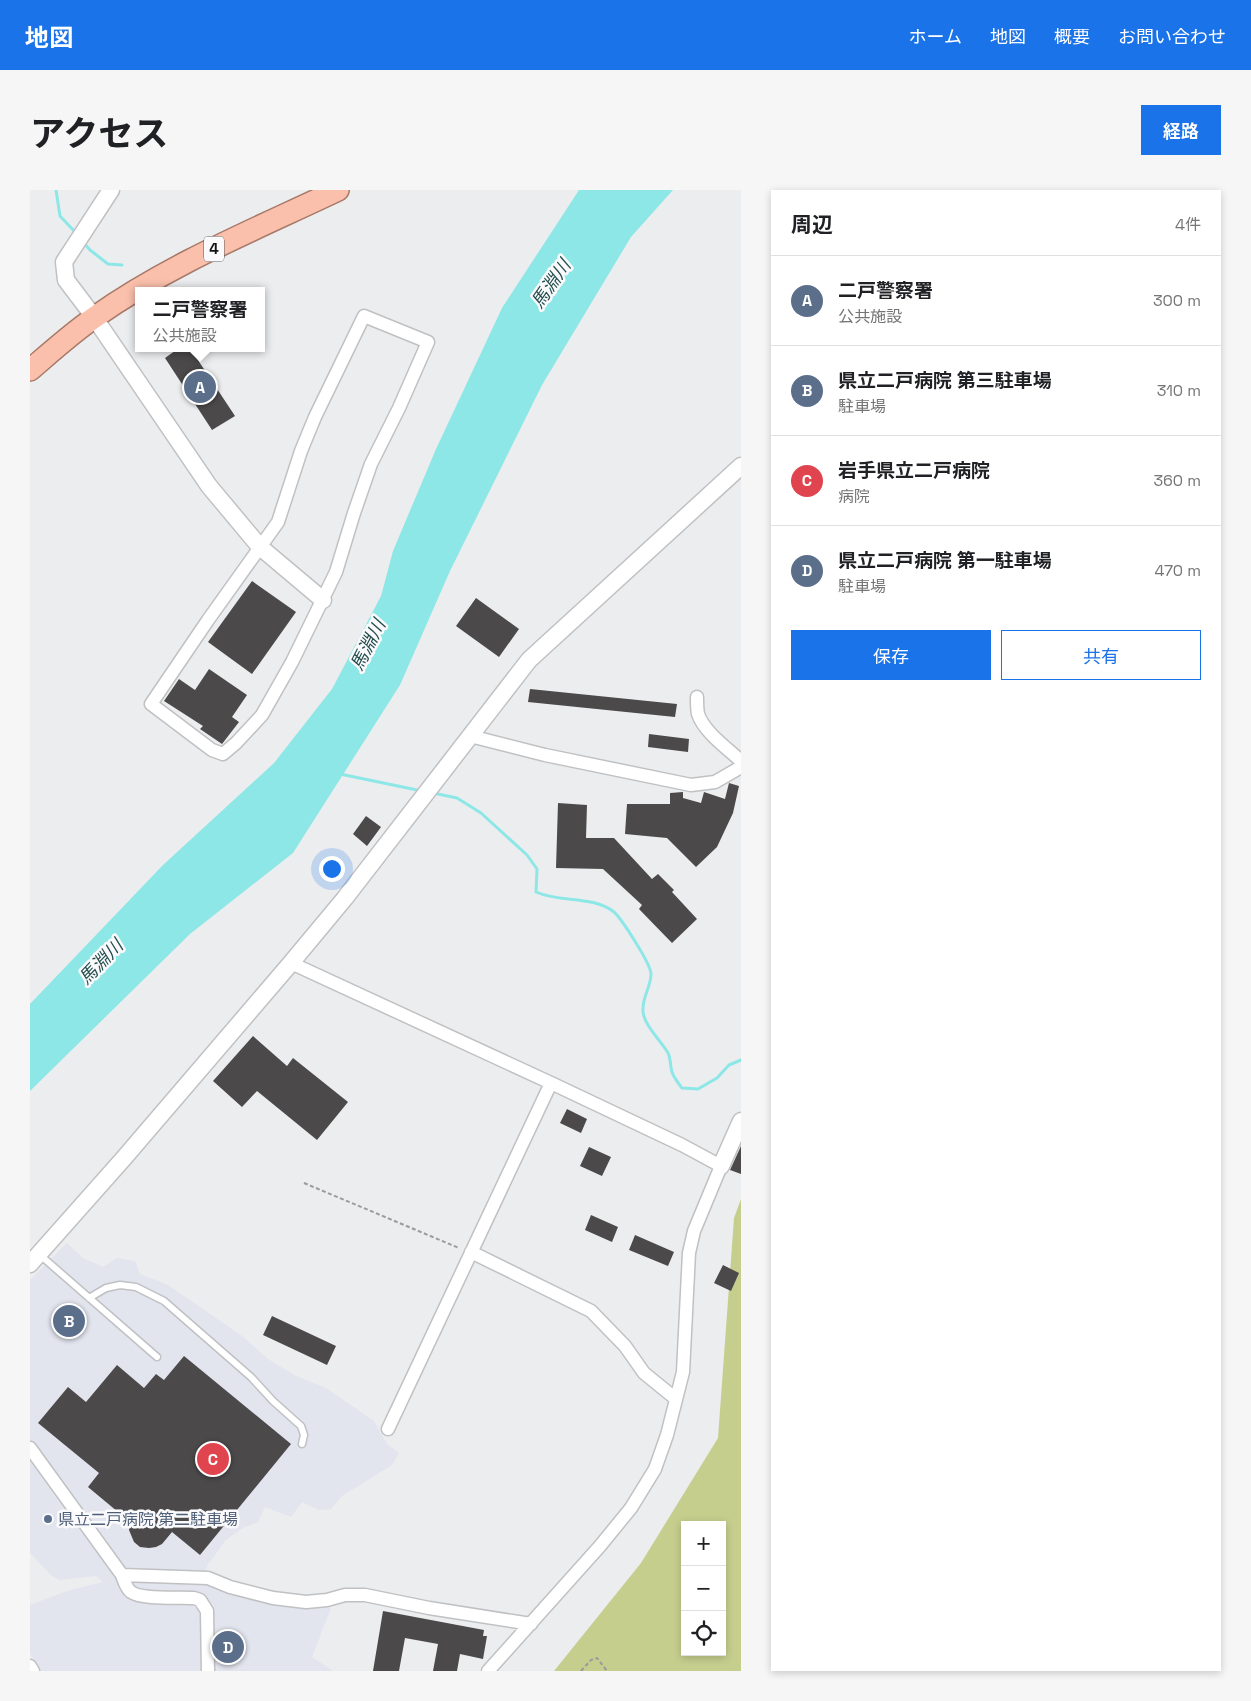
<!DOCTYPE html>
<html lang="ja">
<meta charset="utf-8">
<style>
:root{--surface:#fff;--page:#f6f6f6;--text:#202124;--muted:#757577;--line:#e0e0e0;--accent:#1a73e8}
body{margin:0;font-family:"Space Grotesk","Noto Sans JP",sans-serif;background:var(--page);color:var(--text)}
.controls{position:absolute;right:15px;bottom:15px;display:grid;overflow:hidden;border-radius:0px;box-shadow:0 2px 8px #0003}
.controls button{width:45px;height:45px;display:grid;place-items:center;padding:0;border:0;border-bottom:1px solid var(--line);background:var(--surface);color:var(--text);font:25px sans-serif}
.you{position:absolute;left:301px;top:678px;width:18px;height:18px;margin:-12px;border:4px solid #fff;border-radius:50%;background:#1a73e8;box-shadow:0 0 0 8px #1a73e833}
.badge{display:grid;place-items:center;width:32px;height:32px;border-radius:50%;background:var(--accent);color:#fff;font-size:16px;font-weight:700}
.pin{position:absolute;translate:-50% -50%;border:2px solid #fff;box-shadow:0 1px 5px #0006}
.popup{position:absolute;left:105px;top:97px;width:130px;height:65px;box-sizing:border-box;display:grid;place-content:center;border-radius:0px;background:var(--surface);filter:drop-shadow(0 1px 4px #0005);font-size:16px;white-space:nowrap;color:var(--muted)}
.popup b{font-size:19px;color:var(--text)}
.popup::after{content:'';position:absolute;left:50%;top:100%;margin-left:-10px;border:10px solid transparent;border-top-color:var(--surface)}
.list{margin:0;padding:0;list-style:none}
h2{display:flex;justify-content:space-between;align-items:center;height:65px;margin:0;padding:0 20px;font-size:21px}
h2 small{font-size:16px;font-weight:400;color:var(--muted)}
.list li{display:grid;grid-template-columns:32px 1fr auto;gap:15px;align-items:center;box-sizing:border-box;height:90px;padding:0 20px;border-top:1px solid var(--line)}
.list b{display:block;font-size:19px;white-space:nowrap}
.list p{margin:0;font-size:16px;white-space:nowrap;color:var(--muted)}
.list em{font-size:16px;font-style:normal;color:var(--muted)}
.actions{display:flex;gap:10px;padding:15px 20px}
.actions a{flex:1;padding:11px 0;border:1px solid var(--accent);border-radius:0px;text-align:center;font-size:18px;color:var(--accent)}
.actions .main{background:var(--accent);color:#fff}
.icon{flex:none;width:28px;height:28px;fill:none;stroke:currentColor;stroke-width:2;stroke-linecap:round;stroke-linejoin:round}
.map{position:relative;flex:none;width:711px;height:1481px;overflow:hidden;border-radius:0px}
header{display:flex;align-items:center;gap:30px;box-sizing:border-box;height:70px;padding:0 25px;background:var(--accent);color:#fff}
header strong{font-size:24px}
nav{display:flex;gap:28px;margin-inline-start:auto;font-size:18px}
.intro{display:flex;align-items:center;justify-content:space-between;box-sizing:border-box;height:120px;padding:0 30px}
h1{margin:0;font-size:35px}
.button{padding:12px 22px;border-radius:0px;background:var(--accent);color:#fff;font-size:18px;font-weight:700}
main{display:flex;gap:30px;padding:0 30px}
aside{flex:1;background:var(--surface);border-radius:0px;box-shadow:0 2px 8px #0003}
.map>svg:first-child{display:block}
</style>
<header>
<strong>地図</strong>
<nav><a>ホーム</a><a>地図</a><a>概要</a><a>お問い合わせ</a></nav>
</header>
<div class="intro"><h1>アクセス</h1><a class="button">経路</a></div>
<main>
<div class="map">
<svg width="711" height="1481" viewBox="0 0 711 1481">
<rect width="100%" height="100%" fill="#ecedef"/>
<path fill="#e2e4ee" d="M37 1053 53 1068 73 1077 87 1068 105 1071 110 1084 138 1095 212 1146 238 1169 266 1186 296 1198 344 1231 357 1254 369 1263 362 1275 312 1306 301 1319 289 1320 272 1312 261 1327 235 1317 228 1332 213 1338 196 1350 177 1376 174 1393 186 1400 248 1414 301 1418 282 1467 303 1481H10L0 1463V1415L37 1401 73 1392 66 1386 29 1390 21 1385 0 1363V1090Z"/>
<path fill="#c6ce8e" fill-rule="evenodd" d="M711 1009V1481H524L611 1373 688 1248 704 1028ZM655 1335H692V1462H655Z"/>
<path fill="#8de7e6" d="M549 0H643L601 47 512 195 420 381 370 495 263 663 160 744 0 901V814L133 675 244 573 302 499 351 406 363 361 406 259 472 118Z"/>
<g fill="none" stroke-linecap="round" stroke-linejoin="round">
<path stroke="#8de7e6" stroke-width="3" d="M26 0 30 26 46 43
M53 52 60 60 78 74 92 75
M310 584 392 601
M403 603 427 608 451 623 497 665 507 679 506 702C530 713 562 705 584 722 591 728 621 774 621 784 621 797 612 807 613 821 613 834 632 852 638 863 641 869 640 876 642 882 644 888 648 893 652 898L668 899 687 888 699 875 711 870"/>
</g>
<path fill="#4b494a" d="M149 158H160L205 226 182 240 135 168Z
M222 391 266 422 222 484 178 452Z
M446 408 489 439 469 467 426 436Z
M179 479 217 505 202 527 209 532 192 554 170 539 173 536 134 511 149 489 165 500Z
M500 499 647 514 645 527 498 512Z
M619 544 659 549 658 562 618 557Z
M699 593 709 596 703 623 687 657 666 677 637 648 595 644 597 614H640V603L653 602V608L671 613 674 602 695 609Z
M528 613 557 615 556 648H584L622 689 628 684 644 700 642 702 667 729 642 753 609 719 612 715 573 679 526 678Z
M336 626 351 637 337 656 323 644Z
M223 846 257 876 263 868 318 912 287 950 227 901 212 917 183 891Z
M537 919 557 929 551 943 530 933Z
M711 956V984L700 980Z
M559 957 581 967 572 986 550 976Z
M561 1025 588 1037 582 1052 555 1040Z
M605 1045 644 1062 638 1076 599 1060Z
M693 1075 709 1083 701 1101 684 1093Z
M242 1126 306 1156 297 1175 233 1145Z
M154 1166 261 1254 170 1365 142 1342 132 1354 126 1357 119 1358 110 1357 104 1352 99 1340 100 1332 58 1297 69 1283 8 1233 38 1197 56 1212 87 1175 114 1198 126 1184 134 1190Z
M353 1421 454 1440 453 1446H457L453 1469 430 1464 427 1481H403L408 1454 375 1448 369 1481H343Z"/>
<g fill="none" stroke-linecap="round" stroke-linejoin="round">
<defs>
<path id="service" d="M10 1065 127 1167
M59 1108 76 1098 90 1095 106 1097 134 1111 221 1187 243 1211 271 1236 274 1245 272 1254"/>
<path id="minor" d="M334 126 398 152 369 218 341 274 324 323 306 382 262 472 232 525 206 553 193 564 182 560 121 514 178 430 248 332 271 261 285 227Z
M667 507C667 512 667 519 668 524 674 542 697 558 711 571
M440 546 515 565 661 595 685 592 711 577
M261 773 521 893 652 955 691 976 664 1041 659 1063 653 1182 637 1245 625 1279 601 1318 570 1356 458 1481
M441 1062 561 1121 595 1156 614 1183 646 1209
M358 1239 521 893
M0 1258 92 1385C94 1391 96 1398 101 1402 112 1410 149 1407 164 1408L170 1410 177 1421 178 1481
M92 1385 178 1388 200 1397 243 1408 276 1412 297 1410 315 1405H335L399 1418 501 1434
M0 1476 3 1481"/>
<path id="tertiary" d="M81 0 34 72 36 90 64 127 179 296 230 357 293 410
M691 976 711 931
M0 1074 94 968 261 773 315 708 499 470 711 276"/>
<path id="trunk" d="M0 180C21 162 42 143 65 127 140 74 226 39 308 0"/>
</defs>
<use href="#service" stroke="#c0c1c3" stroke-width="9"/>
<use href="#minor" stroke="#c0c1c3" stroke-width="15"/>
<use href="#tertiary" stroke="#c0c1c3" stroke-width="19"/>
<use href="#trunk" stroke="#a87969" stroke-width="24"/>
<path stroke="#9a9b9c" stroke-width="2" stroke-dasharray="4 2.5" stroke-linecap="butt" d="M274 993 429 1058
M551 1481 561 1470 567 1468 577 1481"/>
<use href="#service" stroke="#fff" stroke-width="6"/>
<use href="#minor" stroke="#fff" stroke-width="12"/>
<use href="#tertiary" stroke="#fff" stroke-width="16"/>
<use href="#trunk" stroke="#fac0ac" stroke-width="21"/>
</g>
<circle fill="#5c6f8a" stroke="#fafafc" stroke-width="2" cx="18" cy="1329" r="5"/>
<g text-anchor="middle" stroke-width="5" stroke-linejoin="round" paint-order="stroke">
<rect fill="#fafafc" stroke="#585859" stroke-width="1" x="174" y="46.5" width="20" height="25" rx="4"/>
<g font-size="15" font-weight="bold" fill="#121213">
<text x="184" y="64">4</text>
</g>
<g font-size="16" fill="#4e5e75" stroke="#fafafc" text-anchor="start">
<text x="28" y="1335">県立二戸病院 第二駐車場</text>
</g>
<g font-size="18" font-style="italic" fill="#244e4e" stroke="#fafafc">
<text transform="translate(521 94) rotate(-55)" y="6">馬淵川</text>
<text transform="translate(338 455) rotate(-63)" y="6">馬淵川</text>
<text transform="translate(71 772) rotate(-46)" y="6">馬淵川</text>
</g>
</g>
</svg>
<div class="controls">
<button>+</button>
<button>−</button>
<button><svg class="icon" aria-label="locate" viewBox="0 0 24 24"><circle cx="12" cy="12" r="6"/><path d="M12 2v4M12 18v4M2 12h4M18 12h4"/></svg></button>
</div>
<div class="you"></div>
<div class="pin badge" style="left:170px;top:197px;background:#5c6f8a">A</div>
<div class="popup"><b>二戸警察署</b>公共施設</div>
<div class="pin badge" style="left:39px;top:1131px;background:#5c6f8a">B</div>
<div class="pin badge" style="left:183px;top:1269px;background:#e0444e">C</div>
<div class="pin badge" style="left:198px;top:1457px;background:#5c6f8a">D</div>
</div>
<aside>
<h2>周辺<small>4件</small></h2>
<ul class="list">
<li><span class="badge" style="background:#5c6f8a">A</span><div><b>二戸警察署</b><p>公共施設</p></div><em>300 m</em></li>
<li><span class="badge" style="background:#5c6f8a">B</span><div><b>県立二戸病院 第三駐車場</b><p>駐車場</p></div><em>310 m</em></li>
<li><span class="badge" style="background:#e0444e">C</span><div><b>岩手県立二戸病院</b><p>病院</p></div><em>360 m</em></li>
<li><span class="badge" style="background:#5c6f8a">D</span><div><b>県立二戸病院 第一駐車場</b><p>駐車場</p></div><em>470 m</em></li>
</ul>
<div class="actions"><a class="main">保存</a><a>共有</a></div>
</aside>
</main>
